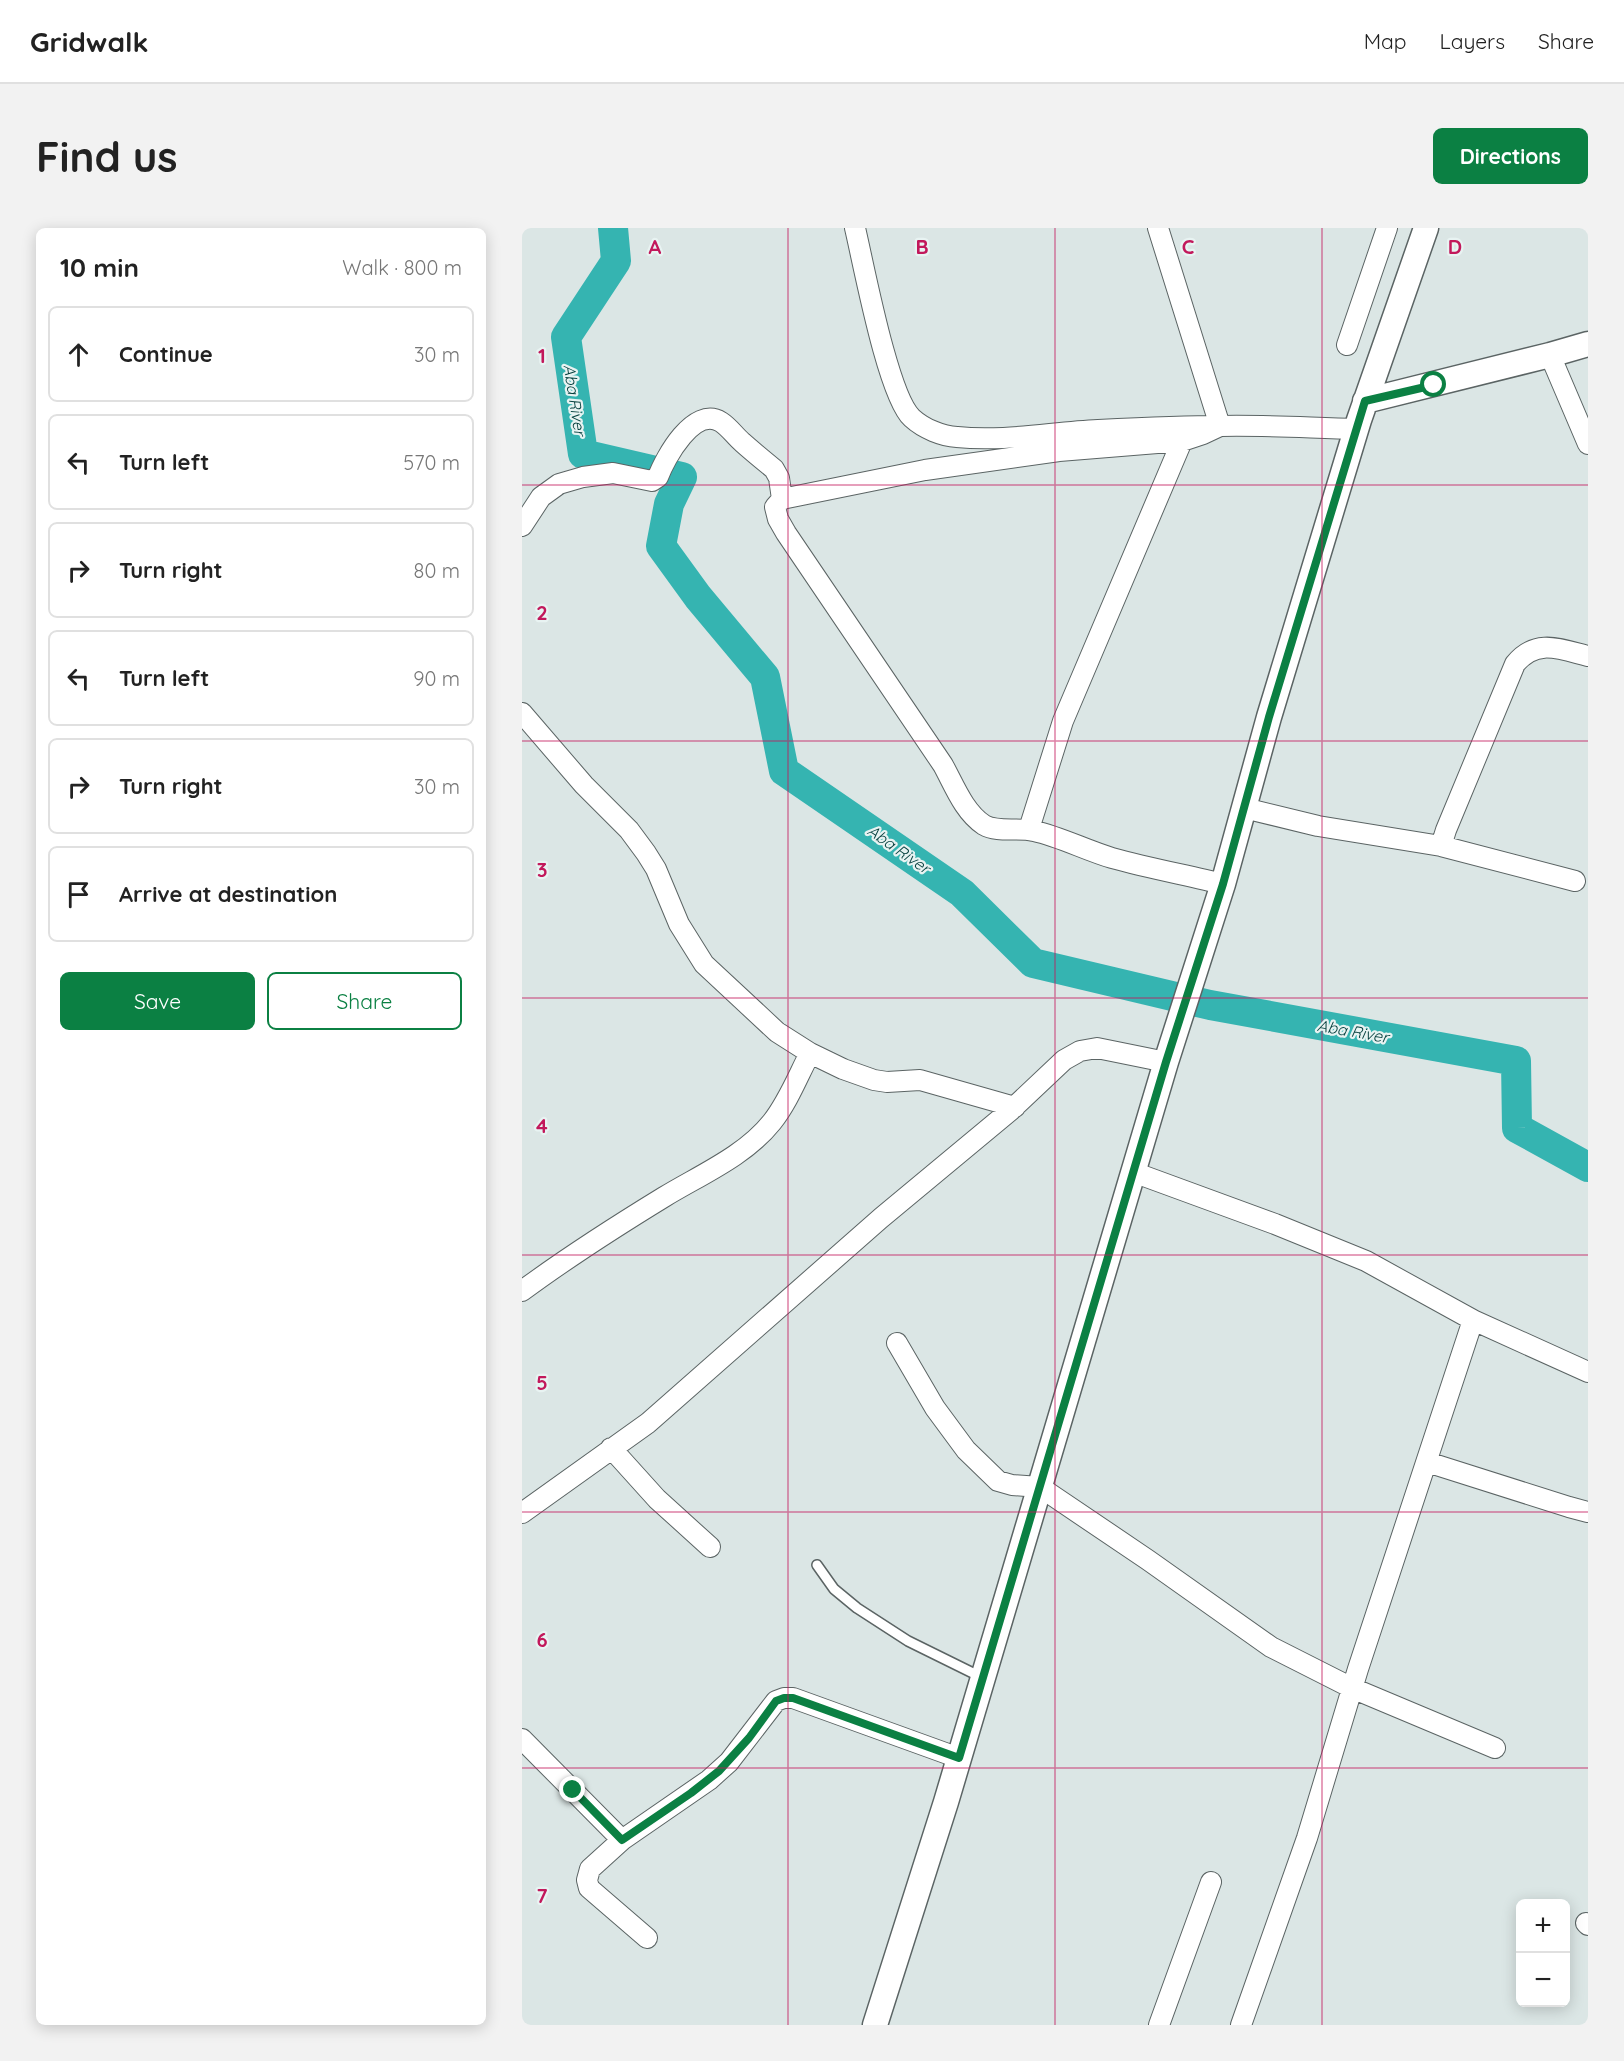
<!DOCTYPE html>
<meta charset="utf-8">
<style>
:root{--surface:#fff;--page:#f2f2f2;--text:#222;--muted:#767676;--line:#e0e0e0;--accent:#0b8043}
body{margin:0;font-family:Quicksand,sans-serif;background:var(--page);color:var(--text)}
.controls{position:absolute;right:18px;bottom:18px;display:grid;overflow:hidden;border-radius:9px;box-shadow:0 3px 15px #0003}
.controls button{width:54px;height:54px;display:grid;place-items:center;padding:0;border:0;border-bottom:2px solid var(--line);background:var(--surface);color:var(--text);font:30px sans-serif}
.stop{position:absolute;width:18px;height:18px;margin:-14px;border:4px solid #0b8043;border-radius:50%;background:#fff}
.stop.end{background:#0b8043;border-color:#fff;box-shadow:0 2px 6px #0008}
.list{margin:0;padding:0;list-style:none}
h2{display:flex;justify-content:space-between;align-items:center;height:78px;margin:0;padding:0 24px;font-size:26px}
h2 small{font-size:20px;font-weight:400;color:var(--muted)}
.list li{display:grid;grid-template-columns:39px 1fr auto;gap:18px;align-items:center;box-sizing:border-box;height:96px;margin:0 12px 12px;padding:0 12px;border:2px solid var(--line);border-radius:9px}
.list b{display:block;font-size:22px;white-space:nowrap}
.list em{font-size:20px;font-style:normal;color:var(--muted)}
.actions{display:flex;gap:12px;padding:18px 24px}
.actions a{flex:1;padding:14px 0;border:2px solid var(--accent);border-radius:9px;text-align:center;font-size:21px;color:var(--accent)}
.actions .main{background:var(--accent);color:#fff}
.icon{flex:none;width:33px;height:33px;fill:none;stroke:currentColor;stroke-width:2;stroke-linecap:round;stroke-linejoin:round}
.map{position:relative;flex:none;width:1066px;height:1797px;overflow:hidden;border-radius:9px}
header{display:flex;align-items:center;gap:36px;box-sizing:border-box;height:84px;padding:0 30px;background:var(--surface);border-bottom:2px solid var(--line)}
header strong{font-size:28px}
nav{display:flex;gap:33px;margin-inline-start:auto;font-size:21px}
.intro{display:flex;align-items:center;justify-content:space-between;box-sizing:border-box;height:144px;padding:0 36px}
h1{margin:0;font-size:42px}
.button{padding:15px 27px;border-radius:9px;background:var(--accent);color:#fff;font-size:21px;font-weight:700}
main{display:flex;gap:36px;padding:0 36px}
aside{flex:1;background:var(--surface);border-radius:9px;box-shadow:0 3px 15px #0003}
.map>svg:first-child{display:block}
</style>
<header>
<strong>Gridwalk</strong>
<nav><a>Map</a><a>Layers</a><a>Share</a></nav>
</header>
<div class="intro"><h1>Find us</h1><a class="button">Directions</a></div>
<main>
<aside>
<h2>10 min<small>Walk · 800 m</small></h2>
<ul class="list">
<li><svg class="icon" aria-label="ahead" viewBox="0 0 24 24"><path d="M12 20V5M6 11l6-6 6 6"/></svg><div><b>Continue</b></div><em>30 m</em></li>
<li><svg class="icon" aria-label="left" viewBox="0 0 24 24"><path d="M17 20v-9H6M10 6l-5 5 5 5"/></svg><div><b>Turn left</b></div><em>570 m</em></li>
<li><svg class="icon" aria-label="right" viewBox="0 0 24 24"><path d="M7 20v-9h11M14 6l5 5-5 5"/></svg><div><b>Turn right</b></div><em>80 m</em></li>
<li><svg class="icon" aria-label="left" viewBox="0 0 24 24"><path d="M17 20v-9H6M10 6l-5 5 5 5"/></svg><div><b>Turn left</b></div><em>90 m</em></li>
<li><svg class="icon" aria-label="right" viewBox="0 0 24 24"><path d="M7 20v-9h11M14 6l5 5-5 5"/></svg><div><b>Turn right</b></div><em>30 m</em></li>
<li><svg class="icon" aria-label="arrive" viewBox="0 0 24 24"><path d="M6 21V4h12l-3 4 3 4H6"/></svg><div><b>Arrive at destination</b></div></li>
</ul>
<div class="actions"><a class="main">Save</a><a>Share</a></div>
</aside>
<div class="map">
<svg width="1066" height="1797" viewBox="0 0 1066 1797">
<rect width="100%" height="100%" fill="#dbe6e5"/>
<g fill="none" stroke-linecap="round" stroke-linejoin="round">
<path stroke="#35b4b1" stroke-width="30" d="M91 0 94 33 44 109 61 226 160 249 147 276 139 318 176 369 243 449 262 543 440 665 511 735 688 777 994 833 995 900 1066 939"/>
<defs>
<path id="service" d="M295 1337 312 1361 335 1380 386 1413 459 1449"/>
<path id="minor" d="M333 0C342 38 366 168 390 190 402 201 420 208 435 209 482 214 530 204 576 202 617 200 658 198 699 198 744 197 789 200 835 201
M636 0 698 198
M825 117 865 0
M1028 127 1066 216
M698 198 681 206 660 213 537 223 403 242 260 271 253 279 256 291 264 305 421 537C432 557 442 584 462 597 476 605 497 599 512 603 539 609 563 622 590 630 626 640 664 647 701 656
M0 298 19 269 37 256 61 249 91 245 130 253 136 249C143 230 172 177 199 194 207 199 213 208 220 214 230 223 241 232 252 241L257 250 260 271
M0 485 62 557 107 602 124 625 134 641 157 696 182 736 255 804 288 825 321 841 352 852 365 854 398 852 493 879
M722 580 796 598 919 618 1053 653
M507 601 541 493 660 213
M919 618 924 602 993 436C1014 410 1038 421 1066 428
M611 944 753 996 844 1033 951 1092 836 1441 785 1610 719 1797
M0 1063C46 1029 93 999 142 969 178 947 223 928 250 894 266 874 276 848 288 825
M951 1092 1066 1144
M375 1115 413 1180 444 1222 476 1253 490 1257 518 1259 626 1332 749 1419 830 1460 973 1520
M89 1220 135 1271 188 1319
M905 1234 1047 1279 1066 1284
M0 1285 126 1195 359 990 489 882 542 832 558 823 575 820 644 834
M0 1511 100 1612
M1064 1695 1066 1697
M125 1710 67 1660 65 1652 68 1641 100 1612 187 1552 207 1534 254 1473 262 1470H271L437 1530
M637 1797 689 1654"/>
<path id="tertiary" d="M843 173 1028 127 1066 116
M353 1797 424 1574 644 834 701 656 747 489 837 192 904 0"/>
</defs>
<use href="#service" stroke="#5b6464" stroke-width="12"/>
<use href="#minor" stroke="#5b6464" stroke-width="22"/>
<use href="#tertiary" stroke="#5b6464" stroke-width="27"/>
<use href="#service" stroke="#fff" stroke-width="9"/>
<use href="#minor" stroke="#fff" stroke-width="20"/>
<use href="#tertiary" stroke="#fff" stroke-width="24"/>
</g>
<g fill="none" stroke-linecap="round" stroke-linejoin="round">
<path stroke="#0b8043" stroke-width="8" d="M51 1562 100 1612 169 1565 197 1543 227 1510 254 1473 262 1470H271L437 1530 644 834 701 656 747 489 843 173 912 157"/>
</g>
<path fill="none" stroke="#c2185b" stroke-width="1.5" stroke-opacity="0.55" d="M266 0V1797M533 0V1797M800 0V1797M0 257H1066M0 513H1066M0 770H1066M0 1027H1066M0 1284H1066M0 1540H1066"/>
<g text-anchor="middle" stroke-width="4.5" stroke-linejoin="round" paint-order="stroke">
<g font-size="16" font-style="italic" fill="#043f3d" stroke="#e8f3f2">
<text transform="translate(53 172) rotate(81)" y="6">Aba River</text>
<text transform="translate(377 621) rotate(35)" y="6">Aba River</text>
<text transform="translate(831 803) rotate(10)" y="6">Aba River</text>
</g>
</g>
<g font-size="20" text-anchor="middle" font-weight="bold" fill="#c2185b" stroke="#e8f3f2" stroke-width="4.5" stroke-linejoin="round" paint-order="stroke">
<text x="133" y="26">A</text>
<text x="400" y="26">B</text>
<text x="666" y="26">C</text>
<text x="933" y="26">D</text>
<text x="20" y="135">1</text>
<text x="20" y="392">2</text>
<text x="20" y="649">3</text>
<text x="20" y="905">4</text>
<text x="20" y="1162">5</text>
<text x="20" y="1419">6</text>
<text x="20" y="1675">7</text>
</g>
</svg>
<div class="controls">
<button>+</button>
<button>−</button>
</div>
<div class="stop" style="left:912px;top:157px"></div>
<div class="stop end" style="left:51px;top:1562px"></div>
</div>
</main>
